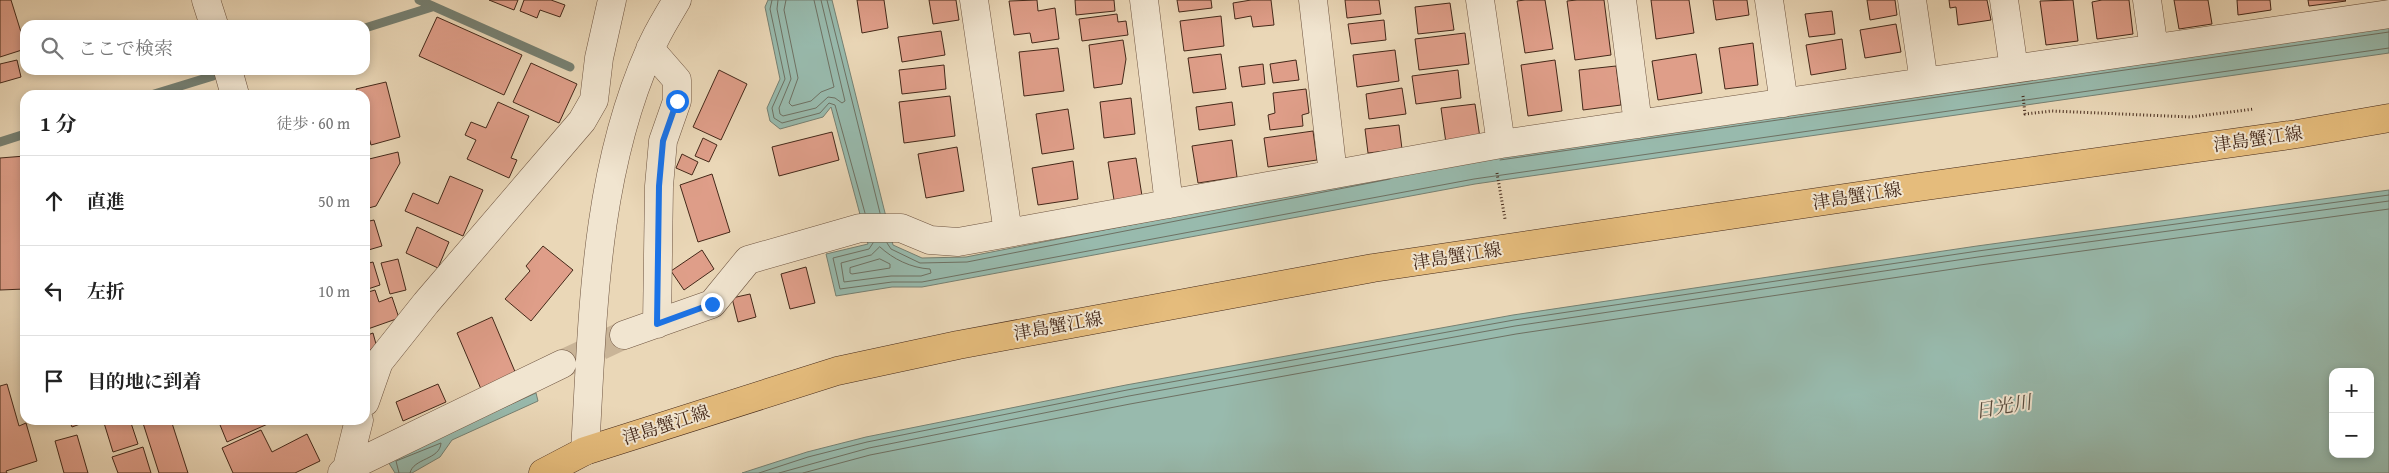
<!DOCTYPE html>
<html lang="ja">
<meta charset="utf-8">
<style>
:root{--surface:#fff;--page:#f2f2f2;--text:#222;--muted:#767676;--line:#e0e0e0}
body{margin:0;font-family:"Gentium Book Plus","Noto Serif JP",serif;background:var(--page);color:var(--text)}
.controls{position:absolute;right:15px;bottom:15px;display:grid;overflow:hidden;border-radius:10px;box-shadow:0 2px 8px #0003}
.controls button{width:45px;height:45px;display:grid;place-items:center;padding:0;border:0;border-bottom:1px solid var(--line);background:var(--surface);color:var(--text);font:25px sans-serif}
.stop{position:absolute;width:15px;height:15px;margin:-11px;border:4px solid #1a73e8;border-radius:50%;background:#fff}
.stop.end{background:#1a73e8;border-color:#fff;box-shadow:0 1px 5px #0008}
.list{margin:0;padding:0;list-style:none}
h2{display:flex;justify-content:space-between;align-items:center;height:65px;margin:0;padding:0 20px;font-size:21px}
h2 small{font-size:16px;font-weight:400;color:var(--muted)}
.list li{display:grid;grid-template-columns:32px 1fr auto;gap:15px;align-items:center;box-sizing:border-box;height:90px;padding:0 20px;border-top:1px solid var(--line)}
.list b{display:block;font-size:19px;white-space:nowrap}
.list em{font-size:16px;font-style:normal;color:var(--muted)}
.icon{flex:none;width:28px;height:28px;fill:none;stroke:currentColor;stroke-width:2;stroke-linecap:round;stroke-linejoin:round}
.map{position:relative;flex:none;width:2389px;height:473px;overflow:hidden}
.search{position:absolute;background:var(--surface);box-shadow:0 2px 8px #0003;left:20px;top:20px;width:350px;height:55px;display:flex;align-items:center;gap:12px;box-sizing:border-box;padding:0 18px;border-radius:15px;color:var(--muted);font-size:19px}
.panel{position:absolute;background:var(--surface);box-shadow:0 2px 8px #0003;left:20px;top:90px;width:350px;height:335px;border-radius:15px}
.map>svg:first-child{display:block}
</style>
<div class="map">
<svg width="2389" height="473" viewBox="0 0 2389 473">
<rect width="100%" height="100%" fill="#ead7b7"/>
<filter id="stains"><feTurbulence type="fractalNoise" baseFrequency=".004" numOctaves="4"/><feColorMatrix values="0 0 0 0 .2 0 0 0 0 .09 0 0 0 0 .02 0 0 0 .5 -.17"/></filter>
<radialGradient id="worn" r=".72"><stop offset=".6" stop-color="#630" stop-opacity="0"/><stop offset="1" stop-color="#630" stop-opacity=".3"/></radialGradient>
<path fill="#98baad" stroke="#768072" fill-rule="evenodd" d="M768 0H832L893 245 922 258 966 257 1468 159 2389 27V53L1475 184 922 287H892L836 296 826 254 868 244 831 107 823 117 780 129 770 121 767 108 780 79 765 7Z
M2389 190V473H742L807 452 866 437 1126 385 1513 315 1977 246ZM2333 372H2370V454H2333Z
M536 393 538 401 452 440 440 457 412 473H395L387 460Z"/>
<g fill="none" stroke-linecap="round" stroke-linejoin="round">
<path stroke="#6e7163" stroke-width="1" d="M772 0 770 9 785 79 772 108 774 118 782 123 820 113 829 103 835 105 865 213
M778 0 777 9 791 79 779 108 780 114 783 116 816 108 828 97 835 98 842 103 845 101 821 0
M786 0 784 10 798 78 789 103 792 106 811 101 821 92 834 87 814 0
M827 0 880 213
M1500 160 2389 32
M873 243 869 249 833 258 840 289 892 282H922L1474 179 2389 48
M887 243 891 249 920 263 967 262 1390 179
M880 247C893 259 911 268 930 269L931 273 921 276H891L844 282 841 263 871 255Z
M880 259 890 264V268L852 274 850 273V268Z
M399 473 396 461 441 443C440 460 413 458 410 473
M759 473 808 457 867 442 1127 390 1514 320 1978 251 2389 195
M779 473 869 448 1129 396 1515 326 1978 257 2389 201
M803 473 870 455 1130 404 1516 334 1980 265 2389 209"/>
<path stroke="#768072" stroke-width="9" d="M419 0 570 67
M365 28 432 7
M151 95 213 76
M0 142 25 134"/>
</g>
<path fill="#df9e89" stroke="#442819" d="M0 0H11L25 45V49L0 57Z
M489 0H518L514 10Z
M524 0H551L565 5 560 17 540 10 537 18 520 11Z
M857 0H884L888 28 862 33Z
M929 0H956L959 20 933 24Z
M1037 0 1038 11 1055 8 1059 39 1032 43 1030 33 1014 35 1009 1Z
M1075 0H1114L1115 11 1076 15Z
M1177 0H1211L1212 8 1179 12Z
M1251 0H1271L1274 25 1253 27 1251 16 1235 19 1233 3Z
M1345 0H1379L1381 14 1347 18Z
M1525 0H1545L1553 49 1525 53 1517 1Z
M1577 0H1604L1611 55 1575 60 1567 1Z
M1651 0H1689L1694 33 1656 39Z
M1713 0H1747L1749 15 1716 20Z
M1867 0H1895L1897 15 1870 20Z
M1949 0H1987L1991 20 1958 25 1956 7 1950 8Z
M2073 0 2078 41 2046 45 2040 1Z
M2102 0H2129L2133 34 2097 39 2092 2Z
M2174 0H2208L2212 24 2179 29Z
M2237 0H2270L2271 10 2238 15Z
M2308 0H2345L2346 1 2309 6Z
M1450 3 1454 30 1418 34 1415 7Z
M1832 11 1835 34 1809 37 1805 14Z
M1117 14 1118 22 1126 21 1128 35 1082 41 1079 19Z
M1221 16 1224 46 1184 51 1180 21Z
M437 17 522 55 504 95 419 56Z
M1384 20 1386 40 1351 44 1348 24Z
M1896 24 1901 52 1865 58 1860 30Z
M941 31 945 55 902 62 898 37Z
M1465 33 1469 64 1419 70 1415 39Z
M1842 39 1846 69 1811 75 1806 45Z
M1123 40 1126 59 1122 84 1094 88 1089 45Z
M1753 43 1758 85 1725 89 1719 48Z
M1058 48 1064 91 1024 96 1019 52Z
M1395 50 1399 81 1357 87 1353 55Z
M1221 54 1226 89 1193 93 1188 58Z
M1696 54 1702 93 1658 100 1652 61Z
M17 60 21 77 0 83V64Z
M1296 60 1299 80 1273 83 1270 64Z
M1555 60 1562 111 1528 116 1521 65Z
M531 63 577 84 559 123 513 102Z
M1263 64 1265 84 1242 87 1239 67Z
M944 65 946 89 902 94 899 70Z
M1616 66 1621 105 1583 110 1579 70Z
M719 70 747 84 721 140 693 127Z
M1458 70 1461 98 1416 104 1412 76Z
M386 82 400 137 371 145 365 123V95H358L356 89Z
M1402 88 1406 114 1369 119 1366 94Z
M1306 89 1309 113 1302 115 1303 126 1270 130 1268 115 1275 113 1273 93Z
M950 96 955 136 904 143 899 102Z
M1131 98 1135 134 1104 138 1100 102Z
M498 102 529 116 511 158 517 160 509 178 467 159 476 140 465 135 471 122 486 128Z
M1232 102 1235 125 1199 130 1196 107Z
M1475 104 1480 138 1446 143 1441 108Z
M1068 109 1074 149 1042 154 1036 114Z
M1399 125 1402 149 1368 153 1365 129Z
M1313 131 1317 160 1268 167 1264 138Z
M832 132 839 160 779 176 772 147Z
M703 138 717 145 709 162 695 156Z
M1232 140 1237 177 1198 183 1192 146Z
M957 147 964 191 926 198 918 154Z
M398 152 400 163 376 206 365 209V160Z
M682 154 698 162 692 175 676 168Z
M25 156V289L0 290V158Z
M1136 158 1142 196 1114 200 1108 162Z
M1073 161 1078 199 1038 205 1032 168Z
M712 174 730 232 698 242 680 185Z
M450 176 483 190 463 236 405 211 413 193 438 204Z
M374 220 382 246 365 251V222Z
M417 227 449 242 438 268 406 253Z
M543 246 573 270 531 321 505 299 530 271 526 266Z
M702 250 714 269 684 290 671 271Z
M398 259 406 290 390 294 381 263Z
M373 262 380 285 365 290V264Z
M806 267 815 303 790 309 781 274Z
M375 290 379 302 392 297 399 318 365 330V293Z
M750 294 756 317 738 322 732 298Z
M492 317 516 374 481 389 457 333Z
M373 333 376 344 371 350 365 351V336Z
M7 384 19 426 26 423 37 461 6 471 7 473H0V386Z
M438 384 446 402 403 421 396 402Z
M69 420H91L72 427Z
M113 420H130L138 444 113 452 104 423Z
M142 420H171L188 473H159Z
M218 420H269L270 423 227 442Z
M261 430 272 452 307 434 320 461 295 473H233L222 448Z
M77 435 88 473H64L55 441Z
M143 447 151 473H118L112 457Z"/>
<g fill="none" stroke-linecap="round" stroke-linejoin="round">
<path stroke="#c9b497" stroke-width="28" stroke-dasharray="28 14" stroke-linecap="butt" d="M562 364 624 335"/>
<defs>
<path id="minor" d="M206 0 214 25
M974 0 1008 233
M1144 0 1169 204
M1313 0 1333 174
M1480 0 1501 144
M1622 0 1638 124
M1769 0 1784 103
M1912 0 1924 82
M2004 0 2014 69
M2147 0 2154 49
M650 49 677 80V101L663 141 659 186 657 324
M228 70 235 95
M624 335 712 304 748 260 860 228H901L930 240 958 242 1501 144 2389 14
M365 402 379 362 426 303 582 121 594 100 599 58 612 0
M585 451C593 316 594 176 650 50 657 32 668 16 677 0
M347 468 562 364
M342 473 347 468 359 420"/>
<path id="major" d="M543 473 585 451 837 371 958 345 1373 268 1919 187 2297 134 2389 118"/>
</defs>
<use href="#minor" stroke="#6e5440" stroke-width="29"/>
<use href="#major" stroke="#442819" stroke-width="29"/>
<path stroke="#442819" stroke-width="3" stroke-dasharray="1 2.5" stroke-linecap="butt" d="M2023 96 2025 114 2052 111 2191 117 2254 109
M1497 173 1505 219"/>
<use href="#minor" stroke="#f1e5d0" stroke-width="28"/>
<use href="#major" stroke="#e5bc7c" stroke-width="28"/>
</g>
<g fill="none" stroke-linecap="round" stroke-linejoin="round">
<path stroke="#1a73e8" stroke-width="6" d="M677 101 663 141 659 186 657 324 712 304"/>
</g>
<g text-anchor="middle" stroke-width="4" stroke-linejoin="round" paint-order="stroke">
<g font-size="18" fill="#442819" stroke="#f1e5d0">
<text transform="translate(2258 139) rotate(-8)" y="6">津島蟹江線</text>
<text transform="translate(1857 196) rotate(-9)" y="6">津島蟹江線</text>
<text transform="translate(1457 256) rotate(-9)" y="6">津島蟹江線</text>
<text transform="translate(1058 326) rotate(-10)" y="6">津島蟹江線</text>
<text transform="translate(666 425) rotate(-18)" y="6">津島蟹江線</text>
</g>
<g font-size="19" font-style="italic" fill="#594c3e" stroke="#f1e5d0">
<text transform="translate(2003 406) rotate(-10)" y="7">日光川</text>
</g>
</g>
<rect width="100%" height="100%" filter="url(#stains)"/>
<rect width="100%" height="100%" fill="url(#worn)"/>
</svg>
<div class="controls">
<button>+</button>
<button>−</button>
</div>
<div class="stop" style="left:677px;top:101px"></div>
<div class="stop end" style="left:712px;top:304px"></div>
<div class="search"><svg class="icon" aria-label="search" viewBox="0 0 24 24"><circle cx="10" cy="10" r="6"/><path d="M15 15l6 6"/></svg>ここで検索</div>
<section class="panel">
<h2>1 分<small>徒歩 · 60 m</small></h2>
<ul class="list">
<li><svg class="icon" aria-label="ahead" viewBox="0 0 24 24"><path d="M12 20V5M6 11l6-6 6 6"/></svg><div><b>直進</b></div><em>50 m</em></li>
<li><svg class="icon" aria-label="left" viewBox="0 0 24 24"><path d="M17 20v-9H6M10 6l-5 5 5 5"/></svg><div><b>左折</b></div><em>10 m</em></li>
<li><svg class="icon" aria-label="arrive" viewBox="0 0 24 24"><path d="M6 21V4h12l-3 4 3 4H6"/></svg><div><b>目的地に到着</b></div></li>
</ul>
</section>
</div>
